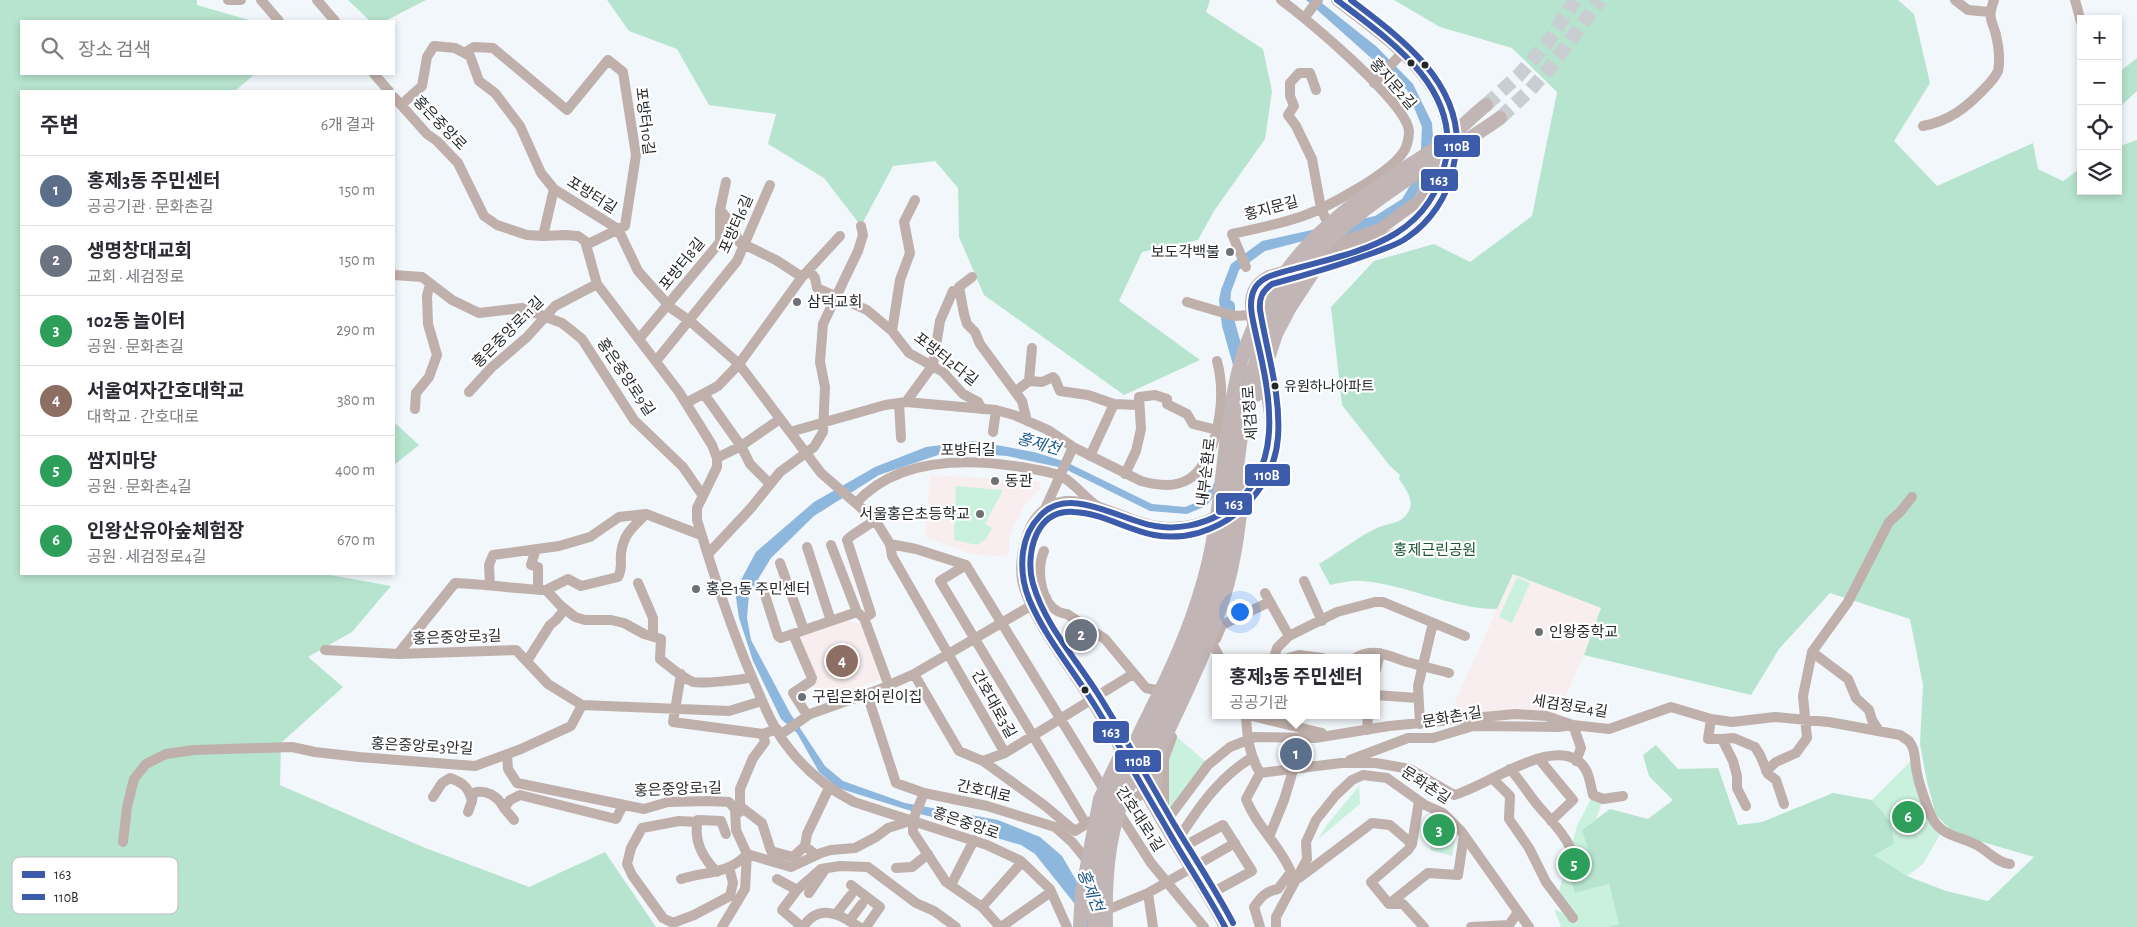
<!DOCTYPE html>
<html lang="ko">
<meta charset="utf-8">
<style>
:root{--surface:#fff;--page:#f7f7f7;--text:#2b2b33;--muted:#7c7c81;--line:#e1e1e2;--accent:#6d7074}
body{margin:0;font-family:"Alegreya Sans","Noto Sans KR",sans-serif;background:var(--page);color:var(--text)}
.controls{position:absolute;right:15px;top:15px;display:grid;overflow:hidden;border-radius:0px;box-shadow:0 2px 8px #0003}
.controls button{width:45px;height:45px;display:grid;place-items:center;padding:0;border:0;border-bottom:1px solid var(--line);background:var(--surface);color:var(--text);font:25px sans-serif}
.you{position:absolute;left:1239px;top:611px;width:18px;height:18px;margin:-12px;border:4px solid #fff;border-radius:50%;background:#1a73e8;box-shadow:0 0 0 8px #1a73e833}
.badge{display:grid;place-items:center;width:32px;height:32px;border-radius:50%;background:var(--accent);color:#fff;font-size:16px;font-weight:700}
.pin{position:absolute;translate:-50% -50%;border:2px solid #fff;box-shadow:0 1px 5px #0006}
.popup{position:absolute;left:1212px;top:654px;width:168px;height:65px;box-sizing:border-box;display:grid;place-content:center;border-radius:0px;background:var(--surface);filter:drop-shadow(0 1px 4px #0005);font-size:16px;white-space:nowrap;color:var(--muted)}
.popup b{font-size:19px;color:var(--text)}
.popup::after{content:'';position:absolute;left:50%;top:100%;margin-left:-10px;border:10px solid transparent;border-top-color:var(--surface)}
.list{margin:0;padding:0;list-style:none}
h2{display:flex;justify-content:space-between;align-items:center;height:65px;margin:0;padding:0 20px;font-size:21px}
h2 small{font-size:16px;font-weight:400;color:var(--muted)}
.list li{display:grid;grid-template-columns:32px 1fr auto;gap:15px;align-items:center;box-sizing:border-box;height:70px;padding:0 20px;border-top:1px solid var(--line)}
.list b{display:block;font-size:19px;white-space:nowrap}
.list p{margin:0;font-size:16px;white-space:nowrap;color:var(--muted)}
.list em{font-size:16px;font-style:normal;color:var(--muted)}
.icon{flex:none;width:28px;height:28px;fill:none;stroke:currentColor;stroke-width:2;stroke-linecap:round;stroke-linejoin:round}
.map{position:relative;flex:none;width:2137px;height:927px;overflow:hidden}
.search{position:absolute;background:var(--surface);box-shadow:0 2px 8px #0003;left:20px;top:20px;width:375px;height:55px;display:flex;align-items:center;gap:12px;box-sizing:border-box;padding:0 18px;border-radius:0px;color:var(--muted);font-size:19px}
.panel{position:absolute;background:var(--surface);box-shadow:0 2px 8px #0003;left:20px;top:90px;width:375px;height:485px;border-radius:0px}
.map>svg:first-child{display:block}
</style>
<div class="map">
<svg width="2137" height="927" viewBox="0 0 2137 927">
<rect width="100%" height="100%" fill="#f2f7fc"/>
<path fill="#f8eeef" d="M930 475 1039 481 1041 488 1025 504 1009 536V553L1006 557 972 554 925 537Z
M1513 574 1601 608 1584 655 1557 715 1514 711 1449 715Z
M842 620 863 624 883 679 821 701 796 635Z"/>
<path fill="#caf1de" d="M956 486 1003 490 985 524 992 528 986 539 977 545 954 540Z
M1517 577 1530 583 1512 623 1499 617Z
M1175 735 1208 764 1165 821V759Z
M1913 759 1942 831 1923 864 1907 876 1874 855 1891 822 1872 800Z
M1359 786 1360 804 1318 839 1326 826Z
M1593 795 1603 799 1596 819 1582 830 1590 857 1575 893 1609 884 1619 924 1607 927H1561L1554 909 1571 917 1557 898 1577 826Z
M1432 820 1455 838 1452 856 1430 850Z"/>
<path fill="#b7e4ce" d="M0 0H197V5L252 21H21V74H255L235 91H21V574H325L391 586 352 632 308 657 343 687 281 743 280 785 423 847 529 887 605 852 656 927H0Z
M348 0H426L385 21H370Z
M607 0H1210L1206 12 1263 49 1272 91 1265 139 1214 211 1198 240 1142 252 1119 301 1200 360 1124 395 984 295 959 237 958 188 935 161 893 166 861 226 824 178 768 144 776 114 709 105 677 49 629 31Z
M1394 0H1898L1914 14 1930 83 1894 141 1937 186 2033 143 2038 169 2063 181 2081 168V191H2118V149L2120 146 2137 140V927H1607L1619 924 1609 884 1575 893 1570 878 1590 857 1582 830 1610 809 1648 819 1673 800 1649 776 1643 755 1656 745 1678 769 1718 768 1738 825 1762 822 1833 793 1872 800 1891 822 1894 844 1874 855 1907 876 1946 891 1988 901 2034 857 1955 834 1936 815 1927 782 1920 744 1923 685 1910 619 1830 593 1779 649 1751 695 1584 655 1601 608 1513 574 1497 609C1451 609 1407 584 1361 581 1351 580 1340 583 1330 585L1319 564C1338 553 1359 536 1379 527 1389 523 1400 524 1407 514 1416 502 1406 489 1399 479L1400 475 1390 466 1342 405 1331 307 1374 261 1434 244 1470 262 1532 216 1557 92 1512 48 1440 27Z
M2137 58V91L2122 105 2118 101V73Z
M394 422 419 445 394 465Z"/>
<path fill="#8eb7de" d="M1306 0H1318L1377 47 1413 84 1432 123 1433 138 1429 173 1410 205 1379 224 1334 233 1265 251 1239 270 1231 292 1229 323 1243 373 1238 426 1222 487 1206 506 1187 514 1150 511 1063 468 1007 456 947 452 879 475 814 516 771 558 749 594 747 618 751 640 790 713 825 766 843 781 905 803 998 820 1040 837 1062 856 1076 880 1093 927H1087L1082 913 1035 854 1021 845 997 838 988 830 924 815 838 788 819 772 797 733 781 719 753 661 739 618 735 591 756 552 814 502 875 467 926 447 974 441 1034 452 1066 462 1152 504 1185 507 1200 501 1216 481 1235 372 1222 326 1219 300 1221 290 1231 264 1262 241 1375 216 1402 199 1420 169 1422 127 1407 90Z"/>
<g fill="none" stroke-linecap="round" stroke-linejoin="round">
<path stroke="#8eb7de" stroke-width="12" d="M1340 232 1379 224 1385 219
M1229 306V323L1243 373 1239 411"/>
<path stroke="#c9ced2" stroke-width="14" stroke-dasharray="14 7" stroke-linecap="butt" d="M1486 105 1518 76 1548 42 1575 0
M1500 118 1530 90 1552 65 1600 0"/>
<path stroke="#c0b0ac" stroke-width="10" d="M228 0H241
M261 0 279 21
M317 0 335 21
M1955 0 1968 10 1990 12
M2075 0 2081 22
M1305 17 1318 0
M464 53 474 47 493 48 567 110 608 60 623 72 636 155 625 226 586 245
M374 74 389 91
M1374 83 1402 53
M1316 90 1310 73H1299L1290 83V96L1294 106 1288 115 1296 126 1312 159 1321 208 1330 229
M394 97 427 134 437 141 458 163 484 216 497 225 527 235 543 236 565 235 578 236 585 241 597 284 679 392 712 445 717 458V467L697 508V520C714 575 731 629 754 682 763 703 773 728 787 746 805 770 827 788 854 802L987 845 1021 861 1050 889 1067 927
M401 105 422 86 427 57 434 46 455 48 470 56 479 81 495 93 520 126 541 173 554 189 618 229 638 271 671 308 690 321 739 364 821 473 875 520 890 544 892 556 1005 753
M1923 126C1949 121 1966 108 1984 89 1989 84 1995 78 1998 71 2000 63 1999 48 1997 40 1994 20 1986 22 1994 0
M720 210 732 224 739 242 776 260 802 277
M543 236 554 189
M1246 267 1232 234C1256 229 1280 224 1303 216 1328 207 1391 173 1404 151 1407 147 1409 137 1409 132 1409 104 1306 18 1281 0
M809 270 815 278 817 288 867 310 892 331 909 353 943 372 963 394 978 402 982 409
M394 275 422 277 452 300 479 313 522 308 562 323 582 339 634 420 683 467 703 496
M972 277 959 287 964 314 967 324 975 332 980 344 1022 401 1027 421
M1187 302 1234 316 1251 315
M892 331 900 280 910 253 904 222 915 200
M639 339 720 242V210L726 182
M656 361 737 261 770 185
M1029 381 1032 348
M1016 391 1029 381 1042 382 1053 377 1055 379 1060 391 1088 395 1114 404 1138 405
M469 392 491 368 527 337 555 306 597 284
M704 394 741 446 750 464 770 484
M906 402 933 365 940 321 953 291
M686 403 718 386 739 364 802 277 840 236
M899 403 901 438
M415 409 416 393 429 377 437 355 428 324 427 296 430 283
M790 432 885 405 906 402 996 410 1014 415 1048 430 1073 447 1141 481C1183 493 1203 478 1215 437 1222 411 1224 387 1217 361
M993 432 996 410
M1090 456 1114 404
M717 458 741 446 780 419
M1125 474 1136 451 1141 429 1139 397 1155 395 1167 399V404L1187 414 1193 424 1217 430
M856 503C897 458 966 458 1021 467 1033 469 1047 471 1058 475 1071 479 1085 498 1097 506
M1045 509 1073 447
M890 544 916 549 966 565 1106 793
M831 545 857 612
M807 547 831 621
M536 549 531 565 538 567V590
M1044 551C1035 570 1041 612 1067 614L1105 639 1146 688 1155 690 1166 686
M708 554 751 508 780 472 814 447 823 432 825 387 820 362 823 324 858 251 863 235 861 226
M780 563 804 630
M966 565 940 581 1086 824
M1304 581 1322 621
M638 583 653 618V636
M490 585 489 565 493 555 559 546 590 537 619 517 646 514 701 535
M546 590 568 579 581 586 618 577C623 568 620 563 621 554 623 534 633 527 646 514
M1265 593 1289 636
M765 595 778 636 781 638 857 612 864 618 889 686
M864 618 871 614 847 540C849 536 869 525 875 520
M793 634 812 678 811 681 793 693 807 715
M1216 639 1222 625 1269 602
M1213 645 1220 658
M325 650 398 654 516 650 548 684 582 705 729 711 762 701
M1812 652 1848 679 1856 698 1869 710 1872 720 1879 731
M398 654 455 583C486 584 516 589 546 590L561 606 575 617 585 620H611L624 623 644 634 661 639 660 659C670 667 681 677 693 682 701 684 742 680 752 677
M1274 658 1277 648 1289 636 1337 612 1375 602H1383L1465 636
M1288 658 1299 655 1322 658
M1355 658C1374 647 1389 656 1407 662 1421 666 1435 669 1449 673
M527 661 550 625 556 620 565 609
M1376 670 1380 653
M681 674 673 722 763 734 777 729
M914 674 959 751 983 761 1044 805 1075 831 1091 821
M867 694 896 783 924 793 987 806 1055 827 1072 842 1090 864
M1376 695 1417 698
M1246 715C1247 737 1249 754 1260 773L1246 799C1256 826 1280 845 1291 872L1278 889C1266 891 1261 897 1254 907L1260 927
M1248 715 1322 733
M1711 719 1708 739H1722L1733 761 1737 776V788L1746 806
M1420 724 1418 686 1433 623
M1367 730 1368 715
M780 735 810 714 878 690 914 674 1046 597
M1904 738C1917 744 1914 761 1917 773 1919 784 1928 811 1934 821 1945 838 1965 837 1980 847 1990 853 1998 863 2010 864
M1722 739 1734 738 1755 747 1760 755 1768 774 1776 780 1784 804
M507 754 508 769 517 783 644 809 668 802 708 801 729 802 735 809 736 830 747 854 791 867 821 853 831 850 855 848 876 837 888 828 913 820
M1539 759 1573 800 1551 821
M1350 760 1408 738H1433L1473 726 1558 727 1573 725 1581 748 1576 761
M983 761 1005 753 1133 674
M1510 769C1520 780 1527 792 1536 803 1548 818 1562 830 1570 847
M1766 771 1776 762 1796 753 1807 738 1803 696 1812 652 1848 602 1889 522 1900 512 1912 497
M1260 773 1341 763H1376L1410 769 1454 795C1485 788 1565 726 1587 772 1590 779 1591 787 1593 795L1603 799 1623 796
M1493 779 1510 796 1509 819 1529 848 1546 882 1573 918
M924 793 913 820V832L946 882 982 907 1000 927
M433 797 442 783 450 778C464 783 468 787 472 801L473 793C486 789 498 796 504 808L510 800 520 795 616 819 623 805
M741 807 762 823 771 851 793 857 805 846 816 855
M504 808 514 820
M1117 808 1146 792
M1117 810 1151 863 1204 927
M468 812 472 801
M740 812V789L753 758 765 742 763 734
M697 822 679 821 642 828 631 848 627 864 632 875 663 918 673 923 694 915 730 896 733 883 729 867
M1164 823V759L1172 737
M1164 824 1208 765 1230 747 1255 737 1315 738 1389 726 1515 714 1546 716 1573 725 1609 729 1671 707 1711 719 1732 722 1775 717 1829 722 1900 735 1909 741
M1269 837 1284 800 1294 767
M123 842 127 807 134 779 146 764 166 754 194 750 292 747 315 752 359 757 475 766 521 749 571 726 582 705
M1175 844C1197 810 1217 779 1251 758
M1412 844 1408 850 1371 882 1389 904 1428 873 1458 875 1464 835
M805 846 807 834 829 788
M1179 849 1223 825 1252 871 1208 895
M896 868 912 867 928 854
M717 872C703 858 693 840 698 820L721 821 726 834
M1299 878 1372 823 1390 825 1412 844 1419 801
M681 879C705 871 728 875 747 854
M777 879 797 890 821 869 840 866 868 867 916 903 934 911 956 927
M851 885 880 907 866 927
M951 885 974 840
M797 890 782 910 802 927
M809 893 824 871
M1148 893 1153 927
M1389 904H1403L1424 927
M982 907 1022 862
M1102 912 1148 893 1235 843
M836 914 851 895
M849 921 862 904
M722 927 745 889 747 854
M803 927C819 903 840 914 859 927
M1001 927 1051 892
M1276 927V917L1307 859 1306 842 1316 820 1336 795 1352 780 1363 775 1387 778 1425 805 1443 813 1461 831 1529 927
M1471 927 1509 925 1518 912"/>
<path stroke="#bfb1b0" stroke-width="12" d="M1319 251 1380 229 1420 200 1437 171
M1255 332C1250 309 1245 288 1269 276 1301 267 1333 258 1364 247 1377 242 1390 238 1402 231 1423 217 1435 196 1443 173 1470 92 1392 43 1337 0
M1225 927C1208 893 1187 863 1168 831 1142 787 1118 742 1090 698 1069 664 1038 626 1025 588 1020 573 1022 554 1027 539 1032 520 1045 504 1066 502 1095 500 1128 523 1157 527 1208 535 1258 498 1269 449 1274 423 1267 396 1263 371"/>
<path stroke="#c1b6b5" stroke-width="14" d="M1256 395 1276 334 1289 309 1317 266
M1153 804 1157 761 1160 748C1183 698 1208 649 1224 596 1236 558 1240 516 1244 476
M1080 927 1082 892 1100 799 1124 748
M1095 927C1093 883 1099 837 1113 795 1123 765 1138 737 1152 708 1171 671 1188 633 1200 593 1223 523 1221 448 1237 377 1246 337 1266 298 1291 265 1316 232 1349 206 1383 183 1402 169 1424 157 1443 143 1458 131 1471 117 1486 105
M1106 927C1105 885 1107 841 1122 801 1128 786 1136 772 1142 758 1150 742 1156 725 1163 710 1185 662 1208 621 1221 570 1244 474 1233 366 1293 282 1342 212 1430 167 1500 118"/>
<defs>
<path id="bus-1" d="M1225 927C1207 893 1185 861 1166 827 1140 784 1117 740 1090 698 1069 665 1044 635 1029 599 1023 584 1021 568 1023 552 1025 538 1030 526 1040 516 1069 484 1121 521 1155 526 1177 530 1201 525 1221 514 1287 475 1271 398 1256 335 1253 320 1247 302 1255 288 1262 276 1277 274 1290 270 1358 251 1430 241 1446 159 1459 86 1388 39 1337 0"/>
<path id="bus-2" d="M1233 923C1215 889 1194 857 1174 824 1149 781 1125 737 1098 694 1076 659 1045 625 1033 584 1028 567 1030 543 1040 528 1048 516 1060 511 1074 512 1102 513 1127 530 1154 535 1215 546 1274 497 1278 437 1281 394 1267 353 1260 310 1259 298 1262 291 1272 284 1306 275 1340 265 1373 253 1385 248 1398 245 1408 237 1430 222 1448 196 1453 169 1454 161 1457 152 1457 143 1457 78 1398 36 1351 0"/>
</defs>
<use href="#bus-1" stroke="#fff" stroke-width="10"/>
<use href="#bus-2" stroke="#fff" stroke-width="10"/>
<use href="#bus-1" stroke="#3d5bab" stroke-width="6"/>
<use href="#bus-2" stroke="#3d5bab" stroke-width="6"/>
</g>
<g fill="#25282b" stroke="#fff" stroke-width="2">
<circle cx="1411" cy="63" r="4.5"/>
<circle cx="1425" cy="65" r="4.5"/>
<circle cx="1275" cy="386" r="4.5"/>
<circle cx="1085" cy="690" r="4.5"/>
</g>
<g fill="#6d7074" stroke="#fff" stroke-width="2">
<circle cx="1230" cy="252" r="5"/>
<circle cx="797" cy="302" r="5"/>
<circle cx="995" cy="481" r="5"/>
<circle cx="980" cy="514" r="5"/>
<circle cx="696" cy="589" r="5"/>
<circle cx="1539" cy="632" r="5"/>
<circle cx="802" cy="697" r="5"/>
</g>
<g text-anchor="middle" stroke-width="4.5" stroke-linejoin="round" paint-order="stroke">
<g font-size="14" fill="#25282b" stroke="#fff" text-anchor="start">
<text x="1284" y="391">유원하나아파트</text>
</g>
<g font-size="15" fill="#25282b" stroke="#fff">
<text transform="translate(1393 84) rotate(49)" y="5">홍지문2길</text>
<text transform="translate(645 121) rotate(83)" y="5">포방터10길</text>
<text transform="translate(440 123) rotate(46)" y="5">홍은중앙로</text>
<text transform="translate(592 195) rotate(32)" y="5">포방터길</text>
<text transform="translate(1271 208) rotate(-15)" y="5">홍지문길</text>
<text transform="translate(736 224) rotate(-66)" y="5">포방터6길</text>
<text transform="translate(682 264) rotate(-51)" y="5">포방터8길</text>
<text transform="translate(508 332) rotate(-45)" y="5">홍은중앙로11길</text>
<text transform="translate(946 359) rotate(38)" y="5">포방터2다길</text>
<text transform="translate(626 377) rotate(56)" y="5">홍은중앙로9길</text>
<text transform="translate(1250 413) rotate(-94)" y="5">세검정로</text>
<text x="968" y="455">포방터길</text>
<text transform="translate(1206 472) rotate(-83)" y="5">내부순환로</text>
<text transform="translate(457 637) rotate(-2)" y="5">홍은중앙로3길</text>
<text transform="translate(994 704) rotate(61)" y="5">간호대로3길</text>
<text transform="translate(1570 706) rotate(9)" y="5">세검정로4길</text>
<text transform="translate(1452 717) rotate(-10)" y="5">문화촌1길</text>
<text transform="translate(422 746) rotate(3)" y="5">홍은중앙로3안길</text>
<text transform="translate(1426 785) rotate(33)" y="5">문화촌길</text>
<text transform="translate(678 789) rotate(-2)" y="5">홍은중앙로1길</text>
<text transform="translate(984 791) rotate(13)" y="5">간호대로</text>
<text transform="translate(1140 819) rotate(57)" y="5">간호대로1길</text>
<text transform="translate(966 823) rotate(19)" y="5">홍은중앙로</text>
</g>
<g font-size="15" fill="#25282b" stroke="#fff" text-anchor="start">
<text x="1220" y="257" text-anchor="end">보도각백불</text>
<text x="807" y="307">삼덕교회</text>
<text x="1005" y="486">동관</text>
<text x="970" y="519" text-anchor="end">서울홍은초등학교</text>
<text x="706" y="594">홍은1동 주민센터</text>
<text x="1549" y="637">인왕중학교</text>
<text x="812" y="702">구립은화어린이집</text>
</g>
<g font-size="15" fill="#1b563a" stroke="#fff">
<text x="1435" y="555">홍제근린공원</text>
</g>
<g font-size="16" font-style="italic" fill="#1b588b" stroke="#fff">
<text transform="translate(1039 443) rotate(16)" y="6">홍제천</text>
<text transform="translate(1091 890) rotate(68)" y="6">홍제천</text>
</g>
</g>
<rect x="12" y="857" width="166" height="57" rx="8" fill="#fff" stroke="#bebebf" stroke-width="1"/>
<rect x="22" y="871" width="23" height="7" fill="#3d5bab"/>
<rect x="22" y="894" width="23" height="6" fill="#3d5bab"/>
<g font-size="14" fill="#25282b">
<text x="54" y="879">163</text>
<text x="54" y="902">110B</text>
</g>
<g stroke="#fff" stroke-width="2">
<rect x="1433" y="134" width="48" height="24" rx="5" fill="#3d5bab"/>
<rect x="1420" y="168" width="39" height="24" rx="5" fill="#3d5bab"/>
<rect x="1244" y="463" width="47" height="24" rx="5" fill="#3d5bab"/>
<rect x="1215" y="492" width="38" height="24" rx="5" fill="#3d5bab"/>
<rect x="1092" y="720" width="38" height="24" rx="5" fill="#3d5bab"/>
<rect x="1114" y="749" width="48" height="24" rx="5" fill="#3d5bab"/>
</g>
<g font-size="14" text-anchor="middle" font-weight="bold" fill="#fff">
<text x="1457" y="151">110B</text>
<text x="1439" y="185">163</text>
<text x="1267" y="480">110B</text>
<text x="1234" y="509">163</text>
<text x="1111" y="737">163</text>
<text x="1138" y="766">110B</text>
</g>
</svg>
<div class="controls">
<button>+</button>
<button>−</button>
<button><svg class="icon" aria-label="locate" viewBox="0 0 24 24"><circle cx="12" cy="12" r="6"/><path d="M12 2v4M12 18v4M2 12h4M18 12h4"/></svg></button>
<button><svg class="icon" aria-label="layers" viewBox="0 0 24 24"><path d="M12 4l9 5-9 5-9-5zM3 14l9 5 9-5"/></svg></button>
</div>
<div class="you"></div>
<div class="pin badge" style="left:1296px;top:754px;background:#5c6f8a">1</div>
<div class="popup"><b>홍제3동 주민센터</b>공공기관</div>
<div class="pin badge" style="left:1081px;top:635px;background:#6b7280">2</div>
<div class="pin badge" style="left:1439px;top:830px;background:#2e9e5b">3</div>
<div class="pin badge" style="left:842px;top:661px;background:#8d6e63">4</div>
<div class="pin badge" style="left:1574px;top:864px;background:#2e9e5b">5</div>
<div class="pin badge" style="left:1908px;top:817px;background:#2e9e5b">6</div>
<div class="search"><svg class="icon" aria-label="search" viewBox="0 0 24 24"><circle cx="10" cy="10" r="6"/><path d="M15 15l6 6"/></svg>장소 검색</div>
<section class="panel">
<h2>주변<small>6개 결과</small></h2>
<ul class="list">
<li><span class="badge" style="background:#5c6f8a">1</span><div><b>홍제3동 주민센터</b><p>공공기관 · 문화촌길</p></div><em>150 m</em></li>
<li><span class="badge" style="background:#6b7280">2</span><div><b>생명창대교회</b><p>교회 · 세검정로</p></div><em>150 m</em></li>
<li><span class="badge" style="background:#2e9e5b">3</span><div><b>102동 놀이터</b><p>공원 · 문화촌길</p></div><em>290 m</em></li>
<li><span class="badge" style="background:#8d6e63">4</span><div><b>서울여자간호대학교</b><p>대학교 · 간호대로</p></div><em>380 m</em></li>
<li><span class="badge" style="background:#2e9e5b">5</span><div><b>쌈지마당</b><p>공원 · 문화촌4길</p></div><em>400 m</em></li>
<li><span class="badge" style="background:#2e9e5b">6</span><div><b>인왕산유아숲체험장</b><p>공원 · 세검정로4길</p></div><em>670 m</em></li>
</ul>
</section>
</div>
